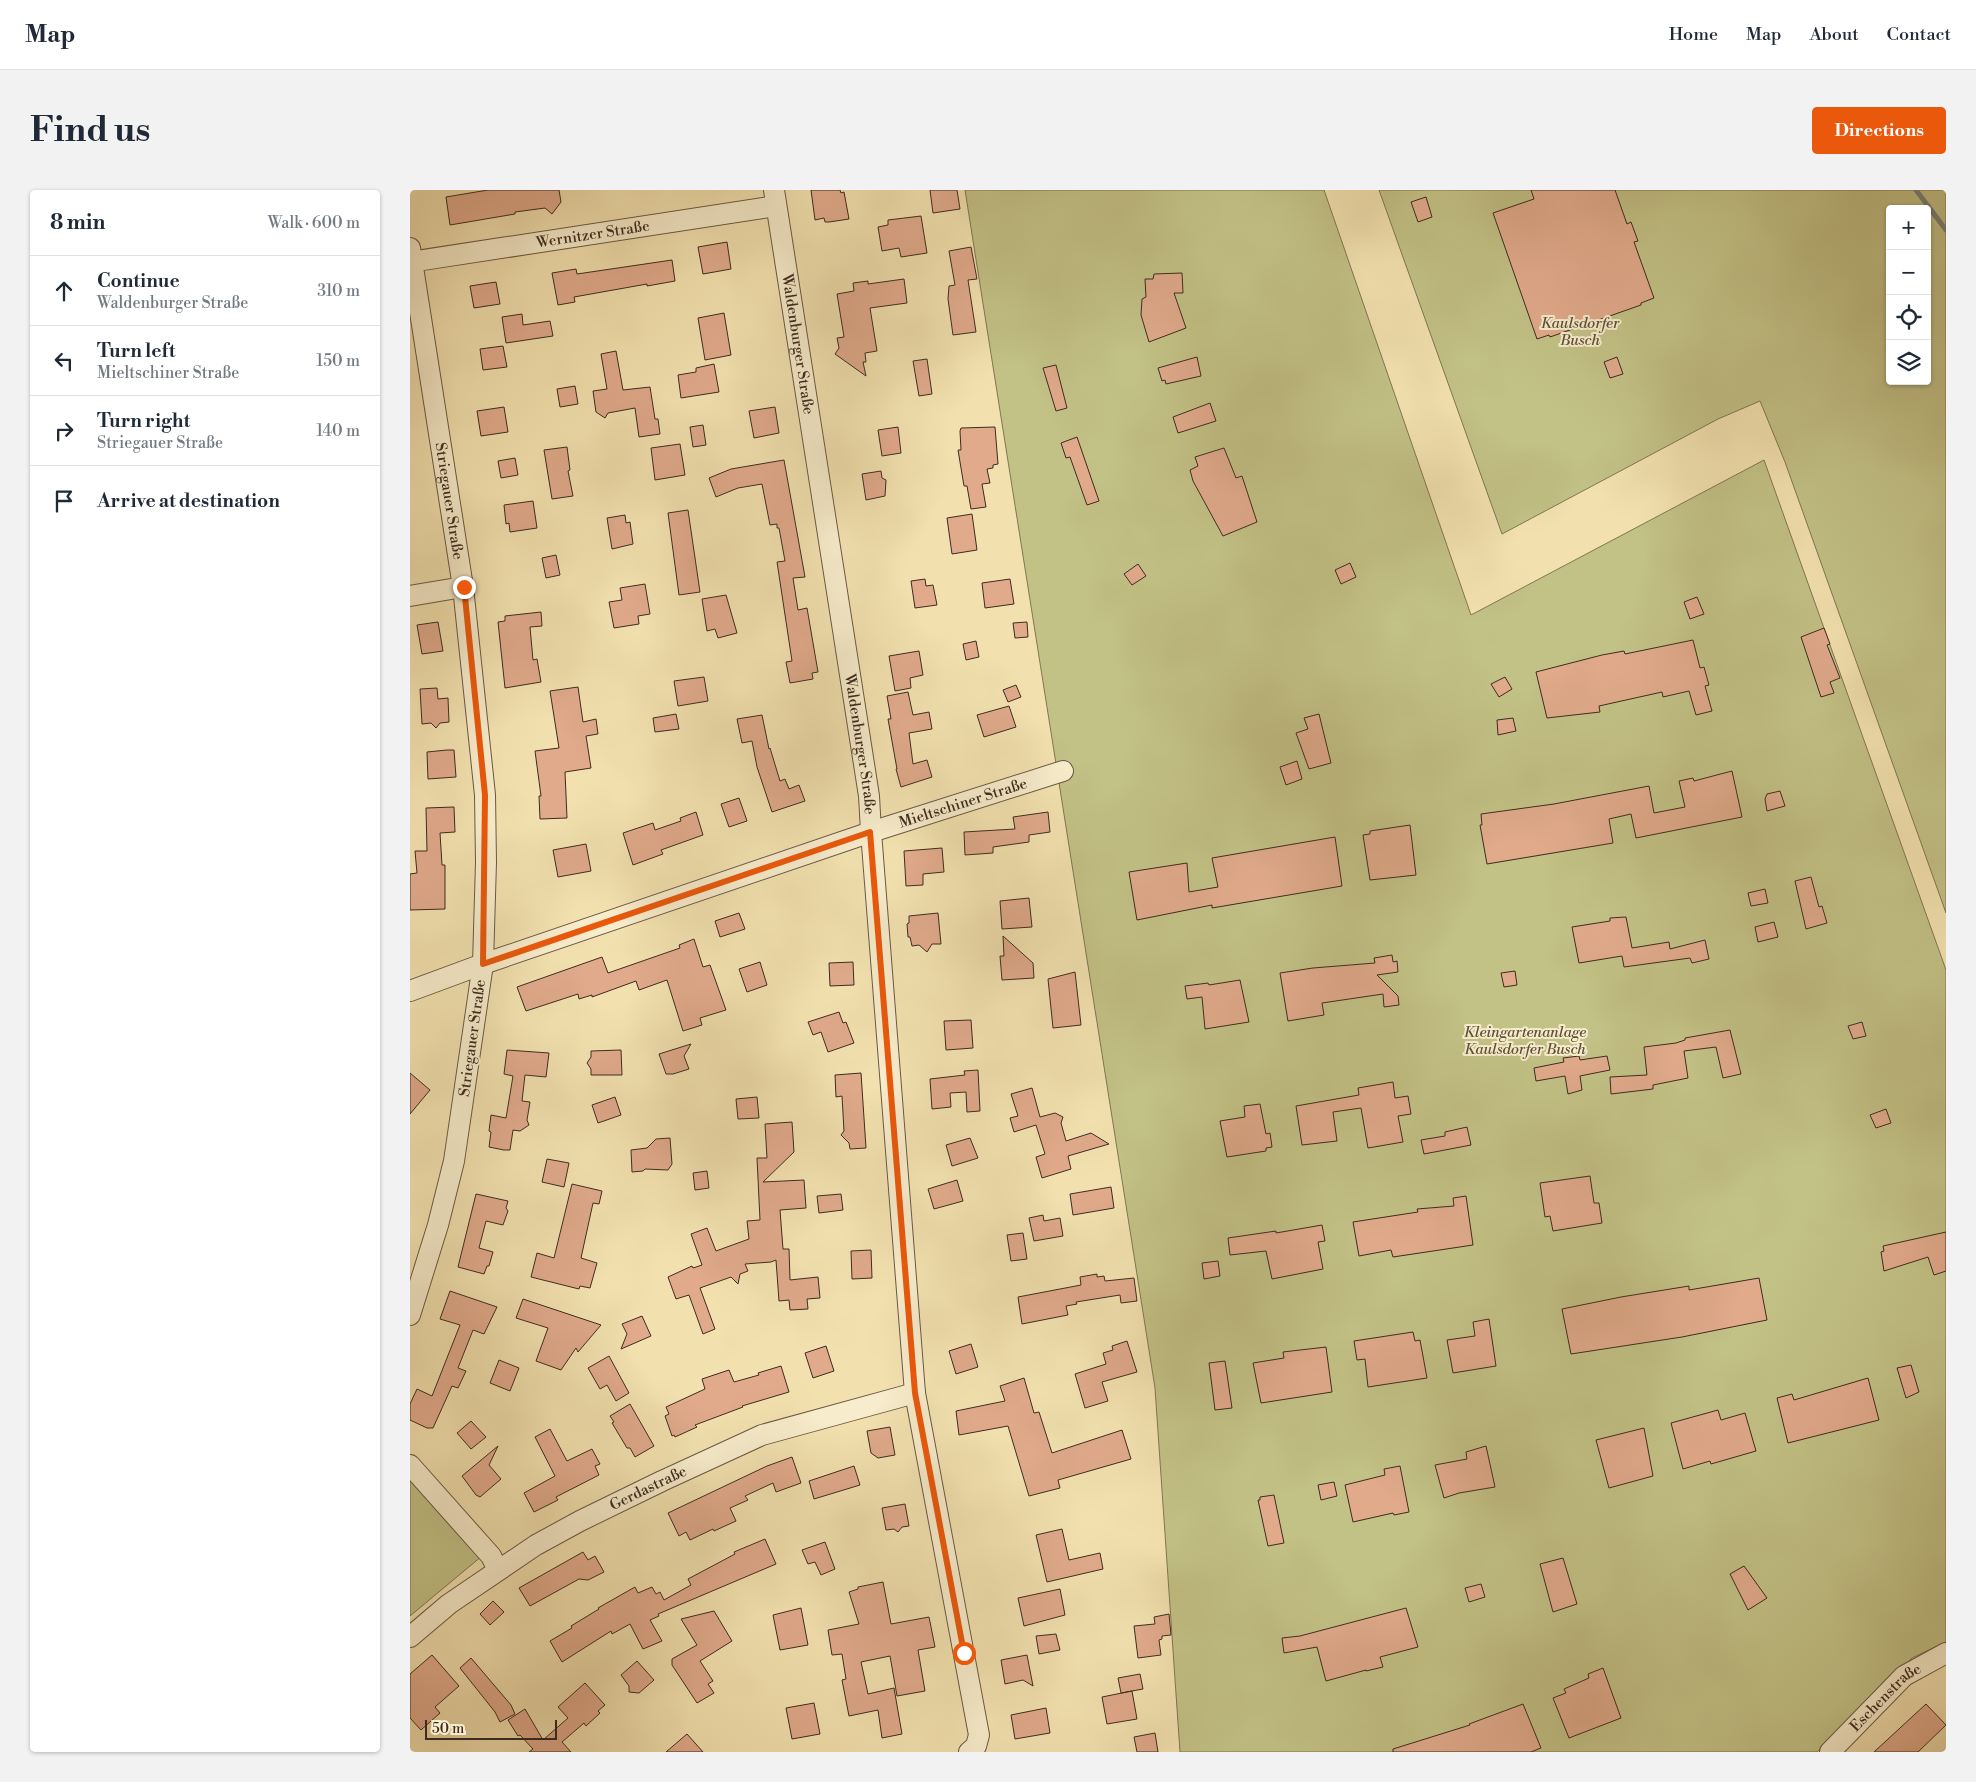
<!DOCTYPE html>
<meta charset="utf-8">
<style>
:root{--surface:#fff;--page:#f2f2f3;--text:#1f2937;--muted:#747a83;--line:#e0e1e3;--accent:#ea580c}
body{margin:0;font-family:"Libre Bodoni",serif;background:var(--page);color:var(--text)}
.controls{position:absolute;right:15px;top:15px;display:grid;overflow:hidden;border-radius:5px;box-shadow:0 1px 4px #0004}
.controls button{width:45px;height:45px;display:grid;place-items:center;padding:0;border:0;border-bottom:1px solid var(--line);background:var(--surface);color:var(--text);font:25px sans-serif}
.scale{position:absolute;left:15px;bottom:12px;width:132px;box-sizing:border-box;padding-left:5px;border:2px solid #3e2c20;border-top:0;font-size:14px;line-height:18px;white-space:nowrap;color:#3e2c20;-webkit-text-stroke:4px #f7eccb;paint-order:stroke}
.stop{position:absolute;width:15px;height:15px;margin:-11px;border:4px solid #ea580c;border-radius:50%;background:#fff}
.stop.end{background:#ea580c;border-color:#fff;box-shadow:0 1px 5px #0008}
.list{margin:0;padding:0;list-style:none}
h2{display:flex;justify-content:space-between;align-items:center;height:65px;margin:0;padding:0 20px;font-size:21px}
h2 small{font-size:16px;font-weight:400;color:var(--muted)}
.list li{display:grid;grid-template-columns:32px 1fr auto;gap:15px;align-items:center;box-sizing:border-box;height:70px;padding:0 20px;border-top:1px solid var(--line)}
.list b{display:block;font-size:19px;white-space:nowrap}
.list p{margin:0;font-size:16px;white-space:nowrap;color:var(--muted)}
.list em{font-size:16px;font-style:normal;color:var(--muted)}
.icon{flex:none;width:28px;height:28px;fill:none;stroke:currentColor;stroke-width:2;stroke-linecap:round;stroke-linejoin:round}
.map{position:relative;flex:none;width:1536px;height:1562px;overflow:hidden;border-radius:5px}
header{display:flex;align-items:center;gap:30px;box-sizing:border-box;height:70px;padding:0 25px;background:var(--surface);border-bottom:1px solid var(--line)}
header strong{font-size:24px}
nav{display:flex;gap:28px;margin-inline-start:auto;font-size:18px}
.intro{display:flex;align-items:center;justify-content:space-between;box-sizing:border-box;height:120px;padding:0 30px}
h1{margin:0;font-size:35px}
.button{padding:12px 22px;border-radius:5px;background:var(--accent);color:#fff;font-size:18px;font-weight:700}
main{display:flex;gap:30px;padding:0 30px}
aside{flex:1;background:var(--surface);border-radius:5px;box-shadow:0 1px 4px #0004}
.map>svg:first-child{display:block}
</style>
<header>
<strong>Map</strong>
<nav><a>Home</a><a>Map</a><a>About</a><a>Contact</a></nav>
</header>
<div class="intro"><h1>Find us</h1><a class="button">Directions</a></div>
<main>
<aside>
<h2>8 min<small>Walk · 600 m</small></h2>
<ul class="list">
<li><svg class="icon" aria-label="ahead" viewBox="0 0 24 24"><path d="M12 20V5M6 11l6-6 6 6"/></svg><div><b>Continue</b><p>Waldenburger Straße</p></div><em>310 m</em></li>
<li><svg class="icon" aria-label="left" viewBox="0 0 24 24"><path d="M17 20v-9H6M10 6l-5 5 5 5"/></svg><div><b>Turn left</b><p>Mieltschiner Straße</p></div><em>150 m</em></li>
<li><svg class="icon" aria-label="right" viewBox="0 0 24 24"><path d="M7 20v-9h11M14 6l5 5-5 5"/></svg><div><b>Turn right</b><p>Striegauer Straße</p></div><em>140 m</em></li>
<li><svg class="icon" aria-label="arrive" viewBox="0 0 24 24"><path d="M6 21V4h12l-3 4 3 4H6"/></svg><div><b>Arrive at destination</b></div></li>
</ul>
</aside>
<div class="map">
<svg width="1536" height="1562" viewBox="0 0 1536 1562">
<rect width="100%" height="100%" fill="#f2e1af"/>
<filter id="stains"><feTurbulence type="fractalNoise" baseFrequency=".004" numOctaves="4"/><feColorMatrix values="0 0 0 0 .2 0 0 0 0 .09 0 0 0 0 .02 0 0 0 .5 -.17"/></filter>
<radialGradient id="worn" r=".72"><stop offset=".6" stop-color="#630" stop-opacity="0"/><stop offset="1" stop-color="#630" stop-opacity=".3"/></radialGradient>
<path fill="#c2c186" stroke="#807653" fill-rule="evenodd" d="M555 0H914L1061 425 1354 270 1536 780V1452L1502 1468 1407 1562H770L745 1198Z
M969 0H1536V723L1375 272 1350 211 1308 229 1092 344ZM1480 19H1517V191H1480Z
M0 1287 72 1366 0 1426Z"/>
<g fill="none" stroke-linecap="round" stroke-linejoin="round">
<path stroke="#78827a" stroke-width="5" d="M1506 0 1536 40"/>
</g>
<path fill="#e0aa8b" stroke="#3e2c20" d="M78 0H149L151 12 142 24 135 18 105 22V24L40 35 36 7Z
M401 0H430L431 3 434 2 439 29 419 32H415L414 28 405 30Z
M520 0H547L550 19 523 23Z
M1121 0H1205L1217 34 1221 32 1228 51 1224 52 1244 108 1231 113V115L1140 147 1139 145 1127 149 1083 23 1124 9Z
M1016 7 1022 27 1008 32 1001 12Z
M511 26 517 63 491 67 489 58 472 61 468 37 478 35V30Z
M317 52 321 79 293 84 288 57Z
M561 57 567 89 558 90 566 142 543 145 538 109 539 96 545 95 539 61Z
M262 70 265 91 237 96V94L164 107 165 112 148 115 142 83 166 79 167 84Z
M772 83 773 103H764L776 138 739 152 731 125 732 109 736 107 735 89H743L744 84Z
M494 89 497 113 460 118 467 161 455 163 456 172H453L456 186 425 164 429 158 427 148 434 147 427 104 444 101 443 93 458 91V94Z
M86 92 90 114 64 118 60 96Z
M314 123 321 165 295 170 288 128Z
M112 124 113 135 140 131 143 146 96 153 92 127Z
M93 156 97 177 73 180 70 159Z
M206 161 213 200 240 197 245 229H248L250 244 229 247 225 218 198 223 195 228 186 222 183 201 197 199 191 164Z
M787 167 791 186 756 194 755 190 752 191 748 178Z
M1207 167 1213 184 1200 188 1194 172Z
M517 169 522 204 509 206 503 171Z
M304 174 309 202 271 208 268 185 286 182V178Z
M646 175 657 218 646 221 633 178Z
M165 196 168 214 150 217 147 199Z
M800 213 806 231 768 243 763 227Z
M94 217 98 242 71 246 67 221Z
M365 217 369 243 344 248 339 221Z
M293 235 296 255 283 257 280 237Z
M488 237 491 263 472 266 468 240Z
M585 237 588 274 583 275V278L577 279 580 293 572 294 576 317 561 319 557 296H554L548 260H551L550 241 551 238Z
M667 247 689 311 677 315 660 267 656 268 651 253Z
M270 254 275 285 245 290 241 258Z
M157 257 160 280 158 281 163 306 142 309 134 260Z
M814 258 826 288 832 286 847 332 813 346 783 291 780 280 788 276 785 267Z
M105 268 108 285 91 288 88 271Z
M374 270 395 387 383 388 388 420 397 418 408 482 402 483 403 489 380 493 376 472 382 471 367 372 375 371 369 338H367V334L360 335 352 294 328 298 306 307 299 288 321 279Z
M471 281 472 288 476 290 475 306 456 310 452 284Z
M123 311 127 338 100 342 99 333 96 334 94 315Z
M278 320 290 402 269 405 258 323Z
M562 324 567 360 542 364 537 328Z
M215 325 216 333 220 332 223 354 202 359 197 328Z
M146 365 150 385 136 388 132 368Z
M940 373 946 387 931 394 925 380Z
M728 374 736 386 722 395 714 384Z
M515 389 516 396 523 395 527 415 505 418 501 391Z
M600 389 604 414 575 418 572 393Z
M235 394 240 424 228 426 229 434 204 438 199 412 212 410 210 398Z
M316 405 327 443 308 448 305 439 297 441 292 409Z
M1287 407 1294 424 1280 429 1274 412Z
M131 422 132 436 120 437 123 470 127 469 131 492 95 498 88 432 95 431V426Z
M28 432 33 461 12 464 7 435Z
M617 432 618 447 605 448 603 433Z
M1414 438 1420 454 1417 455 1430 488 1420 492 1424 503 1411 507 1391 447Z
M1283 450 1290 478 1294 477 1299 495 1295 496 1302 521 1286 525 1279 501 1253 507 1252 502 1189 516 1190 522 1137 528 1126 482 1192 465 1214 461 1215 464Z
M566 451 569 467 556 470 553 454Z
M509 461 513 485 500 488 501 498 485 501 479 466Z
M294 487 298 511 268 516 264 491Z
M1095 487 1102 499 1089 507 1081 494Z
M606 495 611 507 598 512 593 500Z
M168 497 173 532 186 529 188 544 176 546 181 578 155 582 157 628 130 629 129 606H131L125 561 149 558 140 501Z
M27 498 28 509 38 508 39 532 30 533 26 538 21 533 12 534 10 499Z
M498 502 503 525 519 522 522 539 499 543 503 574 517 570 522 587 491 597 486 579H487L478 529H481L477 506Z
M599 516 606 537 574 547 567 525Z
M266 524 269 539 245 542 243 528Z
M909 524 921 573 899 579 886 543 898 539 894 528Z
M352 525 359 559 360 558 370 591 375 589 379 599 389 595 395 611 362 622 347 577 342 551 332 553 327 529Z
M1103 528 1106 541 1088 545 1087 530Z
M37 560H44L46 587 18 589 17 562Z
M887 571 892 589 876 595 870 577Z
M1322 581 1332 627 1226 648 1221 624 1199 629 1203 653 1077 674 1070 635H1072L1071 624 1144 614 1239 596 1244 623 1275 617 1269 591 1283 588 1284 591Z
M1370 601 1375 616 1357 621 1355 609 1357 604Z
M329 608 337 631 319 637 311 614Z
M44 617 45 642 30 643 32 675H35V719L0 720V684L7 683 5 661H17L16 618Z
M286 622 293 645 251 660 253 664 223 675 213 643 243 633 245 640 271 631 270 628Z
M638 622 640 642 619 645V652L583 657V663L555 665 554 642 605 639 603 627Z
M1000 635 1006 685 960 690 953 645 960 644V641Z
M925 647 932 696 802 718V715L727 730 719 682 777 673 779 702 808 697 802 668Z
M176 654 181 681 148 687 143 660Z
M532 658 534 682 513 684V695L496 696 494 661Z
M1401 687 1409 717 1412 716 1417 733 1396 739 1385 691Z
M1355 699 1358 713 1341 716 1338 703Z
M619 708 622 737 592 739 590 711Z
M329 723 335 739 310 747 305 731Z
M528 723 531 754H522L517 762 509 755 502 756 500 747H498L497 734 499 733V726Z
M1216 727 1222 758 1259 752 1260 759 1295 750 1299 769 1282 773 1280 768 1214 777 1212 766 1169 773 1162 737 1200 731V728Z
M1364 732 1368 747 1348 752 1345 737Z
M593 746 623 773 624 788 592 790 590 766H594Z
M284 749 293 777 300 775 316 820 290 828 292 835 273 841 257 790 229 800 226 791 182 807V805L169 809 168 804 116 821 107 797 192 767 198 783 270 758 269 755Z
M982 765 983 772 987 771 988 782 967 785 988 806 989 815 974 817 973 804 912 813 914 825 878 831 870 783 903 778 965 773 964 768Z
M350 772 357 795 337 802 329 779Z
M443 772 444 795 420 796 419 773Z
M1105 781 1107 795 1094 797 1091 783Z
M665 782 671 835 643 838 638 789Z
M830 790 839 832 795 839 792 807 777 809 775 796 798 793 799 795Z
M429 822 433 833 436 832 444 853 418 862 411 842 403 845 398 832Z
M561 830 563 858 536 860 534 831Z
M1452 832 1456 846 1443 849 1438 836Z
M1320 840 1331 884 1313 888 1306 857 1274 861 1278 888 1243 895V899L1201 904 1200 887 1237 885 1234 857 1266 853 1275 850V848Z
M281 854 274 866 279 879 263 884H256L249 864Z
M97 860 139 863 136 887 115 885 112 911 120 912 117 930 119 935 110 941 103 940 100 960H94L79 957 81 942 79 941 81 925 96 928 103 886 94 884Z
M211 860 212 885H181V879L177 873 181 867V861Z
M1169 866 1170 870 1197 866 1200 880 1170 886 1172 900 1158 904 1155 886 1126 891 1124 878 1154 872 1153 868Z
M568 880 570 921 557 922 556 902 540 903 541 917 522 919 520 889 555 885 554 881Z
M0 883 20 900 0 924Z
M451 883 456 958 440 959 439 953 431 945 434 941 432 906 426 907 425 885Z
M983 892 985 908 998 906 1001 924 988 926 993 952 958 958 951 918 923 922 927 951 892 955 886 916 949 905 948 898Z
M622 898 630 927 645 923 653 927 651 933 656 951 681 943 699 954 658 966 661 979 632 988 626 967 635 964 626 935 604 942 600 928 608 926 601 904Z
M205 907 211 925 188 933 182 915Z
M347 907 349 928 328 929 326 909Z
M850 914 856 944 860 943 862 957 856 958V961L817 967 810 931 835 927 834 916Z
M1476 919 1481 933 1466 938 1460 925Z
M382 932 384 962 353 992 394 990 396 1018 370 1020 373 1059H379L380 1090 408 1087 410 1108 397 1109 398 1119 380 1120 379 1110 369 1111 366 1070 361 1072 335 1074 338 1081 330 1084 328 1094 321 1087 290 1098 305 1139 293 1144 279 1105 266 1109 258 1087 282 1076 283 1078 292 1075 281 1044 297 1038 306 1061 339 1049 337 1031 350 1030 347 968H357L355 934Z
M1057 937 1061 955 1014 964 1011 950 1035 946V942Z
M260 948 262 974 258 980 235 979 233 981 222 982 221 960 237 958 246 949Z
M560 948 568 968 542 976 536 955Z
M137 969 159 973 154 997 132 992Z
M297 981 299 998 285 1000 283 983Z
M1180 986 1184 1013H1189L1192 1033 1143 1041 1140 1026 1135 1027 1130 993Z
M547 990 553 1011 524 1019 518 999Z
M162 994 192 1001 189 1014 183 1013 171 1068 187 1073 180 1098 170 1096 169 1099 121 1087 127 1063 144 1068Z
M701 997 704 1018 663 1025 660 1004Z
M66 1004 98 1011 96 1018 98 1021 93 1035 76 1031 69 1058 83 1062 79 1076H77L74 1084 48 1077Z
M431 1004 433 1020 409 1023 407 1006Z
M1056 1006 1063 1055 983 1067 981 1060 949 1066 943 1032 1008 1022 1007 1019 1044 1016 1043 1008Z
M633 1025 634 1031 650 1028 653 1046 624 1051 619 1028Z
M912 1035 915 1051 908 1052 913 1079 862 1089 856 1061 820 1065 818 1048 866 1041V1043Z
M1536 1042V1081L1524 1085 1518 1067 1474 1081 1471 1062 1474 1061 1473 1056Z
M613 1043 617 1069 601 1071 597 1045Z
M461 1060 462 1088 442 1089 441 1061Z
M808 1071 810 1086 794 1089 792 1073Z
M687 1084V1087L694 1086 695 1091 724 1088 727 1111 711 1113 710 1105 666 1112 667 1114 656 1116 658 1125 612 1134 608 1107 671 1095 670 1087Z
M1349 1088 1357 1130 1272 1147 1161 1164 1152 1119 1211 1107 1279 1096V1100Z
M40 1101 87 1117 74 1144 63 1140 48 1178 56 1181 48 1198 42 1196 23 1238H17L0 1230V1214L7 1199 22 1206 50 1135 30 1129Z
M113 1109 191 1135 168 1162 166 1158 151 1180 126 1171 138 1138 106 1128Z
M232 1126 241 1146 211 1159 217 1144 212 1134Z
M1079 1129 1086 1176 1043 1183 1037 1150 1065 1146 1063 1132Z
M1003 1142 1005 1151 1010 1150 1017 1188 958 1197 955 1169 947 1170 944 1151Z
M717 1151 727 1182 692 1192 698 1211 675 1218 665 1184 696 1174 693 1163 703 1160 702 1156Z
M561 1154 568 1177 546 1184 539 1161Z
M416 1156 424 1181 403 1188 395 1163Z
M916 1157 922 1202 851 1213 843 1173 874 1168 873 1162Z
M199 1166 219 1203 206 1211 197 1195 190 1199 178 1178Z
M89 1170 109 1178 100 1201 80 1193Z
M815 1171 822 1218 805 1220 799 1173Z
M1501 1175 1509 1202 1496 1208 1487 1178Z
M371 1176 379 1202 332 1216 333 1217 285 1235 287 1237 265 1247 264 1245 262 1246 255 1226 259 1224 256 1217 295 1199 292 1189 319 1180 324 1192 349 1185 348 1183Z
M614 1188 624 1223 629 1222 642 1263 712 1240 721 1269 648 1290 650 1298 619 1306 598 1236 549 1245 546 1221 595 1211 590 1196Z
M1458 1188 1469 1230 1378 1253 1367 1208 1382 1204 1384 1210Z
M220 1214 244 1256 225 1267 220 1258H217L202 1233 204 1232 200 1226Z
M1308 1220 1311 1230 1335 1223 1346 1261 1301 1274 1300 1271 1273 1279 1261 1233Z
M61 1231 76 1247 61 1259 47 1243Z
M480 1237 485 1265 468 1268 461 1263 457 1241Z
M1234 1238 1243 1286 1199 1298 1186 1250Z
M140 1239 157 1271 182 1259 190 1274 185 1276 189 1285 146 1307 148 1310 124 1322 114 1303 145 1286 125 1247Z
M88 1256 79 1275 91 1289 70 1307 66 1305 52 1286Z
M1076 1256 1085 1297 1049 1303 1034 1308 1025 1275 1057 1269 1056 1262Z
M382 1267 391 1293 366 1302 363 1293 335 1306 338 1310 320 1318 326 1331 304 1341 303 1339 280 1350 276 1342 269 1346 258 1323 357 1276Z
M444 1276 450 1295 404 1309 399 1291Z
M990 1276 999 1322 984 1325 983 1323 943 1332 935 1295 975 1285 974 1279Z
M924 1292 927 1306 911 1310 908 1295Z
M864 1305 874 1353 858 1356 848 1310H850V1307Z
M495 1314 499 1336 492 1337 488 1342 484 1339 476 1340 472 1318Z
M652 1339 659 1370 690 1363 693 1379 637 1392 626 1345Z
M355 1349 366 1374 248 1424 249 1426 240 1430 252 1451 233 1459 220 1434 202 1444 201 1441 152 1472 140 1451 162 1438 161 1436 189 1419 188 1418 225 1397 228 1403 242 1397 246 1404 250 1402 254 1410 281 1395 278 1389 325 1364 324 1362Z
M415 1352 425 1379 411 1385 405 1372 398 1374 392 1360Z
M173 1362 178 1370 185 1366 194 1382 178 1390 169 1389 120 1416 109 1398Z
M1153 1368 1167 1414 1143 1422 1130 1374Z
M1334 1376 1357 1408 1338 1420 1320 1384Z
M473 1392 481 1434 519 1427 525 1457 508 1460 515 1501 487 1506 480 1466 451 1472 458 1504 484 1498 492 1544 472 1548 468 1520 439 1526 432 1490 436 1489 432 1464 422 1465 418 1440 449 1434 439 1402 448 1399V1397Z
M1071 1394 1075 1407 1059 1412 1055 1398Z
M650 1399 655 1425 614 1436 608 1408Z
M83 1411 94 1422 80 1435 70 1424Z
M391 1418 398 1455 370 1460 363 1425Z
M996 1418 1008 1457 970 1467 973 1477 956 1481V1480L916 1491 907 1457 874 1463 872 1448 890 1446Z
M304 1421 322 1451 290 1471 303 1491 298 1494 304 1503 287 1513 262 1475V1469L287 1455 271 1429Z
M759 1424 761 1445 752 1446V1449L749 1450 751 1465 728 1468 724 1436 745 1434 744 1427Z
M646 1444 650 1460 629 1464 626 1446Z
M22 1465 49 1496 25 1517 30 1523 11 1540 0 1528V1484Z
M617 1465 623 1496 613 1490 595 1494 591 1470Z
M61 1468 101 1515 105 1524 90 1532 85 1522 50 1478Z
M227 1471 244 1490 229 1503 219 1502V1496L211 1485Z
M1193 1478 1211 1528 1159 1548 1143 1508 1156 1503 1154 1499 1179 1488 1178 1484Z
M730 1484 733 1499 711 1503 708 1488Z
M175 1493 195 1515 188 1521 190 1523 176 1536 174 1533 152 1552 161 1562H119L123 1559 110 1545 108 1546 98 1530 115 1519 133 1550 158 1528 148 1517Z
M722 1501 727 1529 697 1534 692 1507Z
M404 1513 410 1544 382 1549 376 1518Z
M1113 1514 1131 1558 1121 1562H983V1559L1060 1535 1059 1534Z
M1516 1514 1536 1535 1508 1562H1464Z
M636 1518 640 1543 605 1549 601 1525Z
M745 1543 748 1562H727L724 1547Z
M277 1544 293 1562H256Z"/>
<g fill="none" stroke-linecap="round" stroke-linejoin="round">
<defs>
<g id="minor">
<path id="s1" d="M364 0 459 606 461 642 505 1203 569 1545 566 1556 559 1562"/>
<path id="s2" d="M0 58 53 397 75 605 76 672 73 774 44 971 28 1035 0 1125"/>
<path id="s3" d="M0 72 366 16"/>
<path d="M0 406 53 397"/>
<path id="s4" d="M0 801 73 774 461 642 653 581"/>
<path d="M0 1275 81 1366 88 1380"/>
<path id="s5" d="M0 1447 39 1414 126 1355 170 1331 252 1291 352 1245 505 1203"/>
<path id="s6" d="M1420 1562 1494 1486 1536 1463"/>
</g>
</defs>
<use href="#minor" stroke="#6b5944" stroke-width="22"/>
<use href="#minor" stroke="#f7eccb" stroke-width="20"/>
</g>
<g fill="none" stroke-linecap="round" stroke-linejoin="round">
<path stroke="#ea580c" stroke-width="6" d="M54 397 75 605 73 774 460 642 505 1203 554 1463"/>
</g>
<g text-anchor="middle" stroke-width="4" stroke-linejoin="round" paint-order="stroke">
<g font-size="15" fill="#3e2c20" stroke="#f7eccb">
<text dy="5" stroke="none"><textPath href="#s3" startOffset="185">Wernitzer Straße</textPath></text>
<text dy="5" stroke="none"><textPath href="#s1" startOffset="156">Waldenburger Straße</textPath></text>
<text dy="5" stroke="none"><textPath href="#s2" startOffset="256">Striegauer Straße</textPath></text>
<text dy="5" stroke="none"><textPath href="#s1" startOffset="561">Waldenburger Straße</textPath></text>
<text dy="5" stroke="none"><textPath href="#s4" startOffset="584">Mieltschiner Straße</textPath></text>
<text transform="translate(62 848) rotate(-82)" y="5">Striegauer Straße</text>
<text dy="5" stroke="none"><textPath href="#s5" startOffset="282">Gerdastraße</textPath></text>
<text dy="5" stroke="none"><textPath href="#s6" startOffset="78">Eschenstraße</textPath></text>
</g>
<g font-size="15" font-style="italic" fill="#5f513a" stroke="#f7eccb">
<text x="1170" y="138">Kaulsdorfer<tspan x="1170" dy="17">Busch</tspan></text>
<text x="1115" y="847">Kleingartenanlage<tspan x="1115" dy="17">Kaulsdorfer Busch</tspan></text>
</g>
</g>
<rect width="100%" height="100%" filter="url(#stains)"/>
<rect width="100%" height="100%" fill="url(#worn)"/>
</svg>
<div class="controls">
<button>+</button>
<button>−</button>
<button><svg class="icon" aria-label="locate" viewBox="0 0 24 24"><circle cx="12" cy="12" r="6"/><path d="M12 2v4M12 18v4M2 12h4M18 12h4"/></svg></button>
<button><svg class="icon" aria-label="layers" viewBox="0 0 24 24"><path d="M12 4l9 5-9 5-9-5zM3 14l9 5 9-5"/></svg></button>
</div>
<div class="scale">50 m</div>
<div class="stop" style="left:554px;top:1463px"></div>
<div class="stop end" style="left:54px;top:397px"></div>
</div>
</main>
